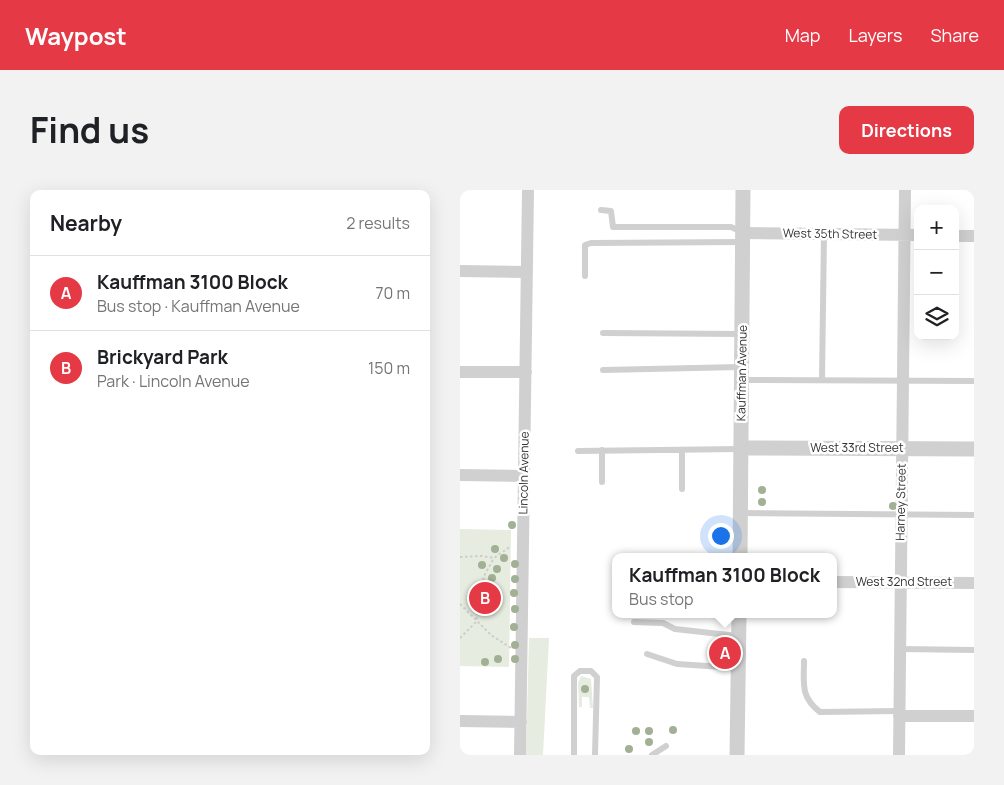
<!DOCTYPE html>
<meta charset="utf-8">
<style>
:root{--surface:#fff;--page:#f2f2f2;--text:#202124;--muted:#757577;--line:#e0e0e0;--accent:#e63946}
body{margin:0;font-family:Manrope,sans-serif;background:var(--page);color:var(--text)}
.controls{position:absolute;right:15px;top:15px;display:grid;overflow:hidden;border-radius:10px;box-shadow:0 5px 20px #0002}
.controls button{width:45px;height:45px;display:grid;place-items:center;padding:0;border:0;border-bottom:1px solid var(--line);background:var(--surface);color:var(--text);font:25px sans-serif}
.you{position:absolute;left:260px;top:345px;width:18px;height:18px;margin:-12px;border:4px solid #fff;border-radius:50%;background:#1a73e8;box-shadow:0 0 0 8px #1a73e833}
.badge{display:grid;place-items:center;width:32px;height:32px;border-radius:50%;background:var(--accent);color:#fff;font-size:16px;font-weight:700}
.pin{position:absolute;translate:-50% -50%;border:2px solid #fff;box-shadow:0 1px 5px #0006}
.popup{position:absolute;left:152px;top:363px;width:225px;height:65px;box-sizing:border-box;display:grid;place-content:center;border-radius:10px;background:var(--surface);filter:drop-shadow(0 1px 4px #0005);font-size:16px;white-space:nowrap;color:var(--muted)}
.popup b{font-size:19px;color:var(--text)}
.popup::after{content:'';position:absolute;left:50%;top:100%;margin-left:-10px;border:10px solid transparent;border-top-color:var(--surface)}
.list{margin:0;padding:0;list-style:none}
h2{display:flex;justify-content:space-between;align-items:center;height:65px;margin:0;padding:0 20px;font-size:21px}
h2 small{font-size:16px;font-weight:400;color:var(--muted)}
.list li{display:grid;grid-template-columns:32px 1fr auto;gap:15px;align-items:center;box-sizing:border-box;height:75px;padding:0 20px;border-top:1px solid var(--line)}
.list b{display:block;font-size:19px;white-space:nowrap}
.list p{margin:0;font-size:16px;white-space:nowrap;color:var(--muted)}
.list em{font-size:16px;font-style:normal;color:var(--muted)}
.icon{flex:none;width:28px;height:28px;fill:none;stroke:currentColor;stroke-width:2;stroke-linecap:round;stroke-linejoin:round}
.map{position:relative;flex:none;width:514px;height:565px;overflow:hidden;border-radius:10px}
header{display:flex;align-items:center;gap:30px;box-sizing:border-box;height:70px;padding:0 25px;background:var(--accent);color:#fff}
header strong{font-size:24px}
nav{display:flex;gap:28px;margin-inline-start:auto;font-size:18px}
.intro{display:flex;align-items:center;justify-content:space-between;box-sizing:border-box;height:120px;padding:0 30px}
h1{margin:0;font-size:35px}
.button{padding:12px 22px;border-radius:10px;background:var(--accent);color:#fff;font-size:18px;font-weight:700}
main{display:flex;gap:30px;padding:0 30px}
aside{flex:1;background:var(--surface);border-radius:10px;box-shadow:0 5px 20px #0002}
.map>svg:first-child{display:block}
</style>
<header>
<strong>Waypost</strong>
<nav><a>Map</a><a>Layers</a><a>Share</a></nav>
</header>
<div class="intro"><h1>Find us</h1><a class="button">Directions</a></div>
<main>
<aside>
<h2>Nearby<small>2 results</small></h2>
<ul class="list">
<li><span class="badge">A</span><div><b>Kauffman 3100 Block</b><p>Bus stop · Kauffman Avenue</p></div><em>70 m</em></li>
<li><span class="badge">B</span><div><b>Brickyard Park</b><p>Park · Lincoln Avenue</p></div><em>150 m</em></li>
</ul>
</aside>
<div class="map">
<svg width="514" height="565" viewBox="0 0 514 565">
<rect width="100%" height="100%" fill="#fff"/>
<path fill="#e6ecdf" d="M0 339 51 340 49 477 0 476Z
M69 448H89L83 565H66Z
M121 486 131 489 133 518H130L129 507H122V517H119L118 493Z"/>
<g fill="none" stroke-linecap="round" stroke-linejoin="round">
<path stroke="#cdcdcd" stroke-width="2" stroke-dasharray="2.5 2.5" stroke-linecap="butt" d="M0 367 22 366 34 368 51 356
M332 367H340
M0 414 31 445 51 458
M0 448 16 432 24 386 34 368"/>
<path stroke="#d0d0d0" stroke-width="6" d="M141 20 151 21 153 37H271L282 42
M125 86V55L131 53 282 52
M143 143 281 144
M143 180 280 177
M283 190 514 191
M362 190 364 44
M118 261 280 259
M142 292V260
M222 299V260
M281 323 514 325
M174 432 203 433 215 439 278 446
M440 459 514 460
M187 464 217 474 278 478
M344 471C344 493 340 507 360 522L439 521
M114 565V486L120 481H131L137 487 135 565
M192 565 206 556"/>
<path stroke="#d0d0d0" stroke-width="12" d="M283 43 458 45
M495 46H514
M0 81 67 82
M0 182H66
M0 285 64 286
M374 392 514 393
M439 526H514
M0 531 61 532
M60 565 68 0
M439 565 445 0"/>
<path stroke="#d0d0d0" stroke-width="15" d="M281 258 514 259
M280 367 283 0
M277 565 279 424"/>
</g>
<g fill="#a2b095">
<circle cx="302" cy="300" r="4"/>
<circle cx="302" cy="312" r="4"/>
<circle cx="433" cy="316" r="4"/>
<circle cx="52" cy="335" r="4"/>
<circle cx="35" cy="359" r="4"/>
<circle cx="44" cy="368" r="4"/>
<circle cx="55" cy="374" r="4"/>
<circle cx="22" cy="375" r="4"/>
<circle cx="37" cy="379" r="4"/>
<circle cx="32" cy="388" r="4"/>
<circle cx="55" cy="389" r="4"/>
<circle cx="15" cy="400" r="4"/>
<circle cx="54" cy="403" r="4"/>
<circle cx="13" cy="414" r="4"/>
<circle cx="55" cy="419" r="4"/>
<circle cx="27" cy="420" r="4"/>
<circle cx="54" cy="437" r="4"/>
<circle cx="55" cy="455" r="4"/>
<circle cx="38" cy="469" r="4"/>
<circle cx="55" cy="469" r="4"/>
<circle cx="25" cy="472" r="4"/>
<circle cx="125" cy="499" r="4"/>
<circle cx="213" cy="540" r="4"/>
<circle cx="176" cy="541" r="4"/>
<circle cx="189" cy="541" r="4"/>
<circle cx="189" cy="552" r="4"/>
<circle cx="169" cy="559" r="4"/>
</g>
<g text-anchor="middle" stroke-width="5" stroke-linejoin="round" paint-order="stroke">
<g font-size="12" fill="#333" stroke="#fff">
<text transform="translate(370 44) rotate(1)" y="4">West 35th Street</text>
<text transform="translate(282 183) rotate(-89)" y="4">Kauffman Avenue</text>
<text x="397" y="262">West 33rd Street</text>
<text transform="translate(64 283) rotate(-89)" y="4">Lincoln Avenue</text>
<text transform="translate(441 312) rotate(-89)" y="4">Harney Street</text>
<text x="444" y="396">West 32nd Street</text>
</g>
</g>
</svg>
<div class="controls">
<button>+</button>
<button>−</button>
<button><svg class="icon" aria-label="layers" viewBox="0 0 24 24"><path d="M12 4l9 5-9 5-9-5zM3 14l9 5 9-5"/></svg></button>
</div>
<div class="you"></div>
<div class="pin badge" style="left:265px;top:463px">A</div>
<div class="popup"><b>Kauffman 3100 Block</b>Bus stop</div>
<div class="pin badge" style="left:25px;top:408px">B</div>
</div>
</main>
